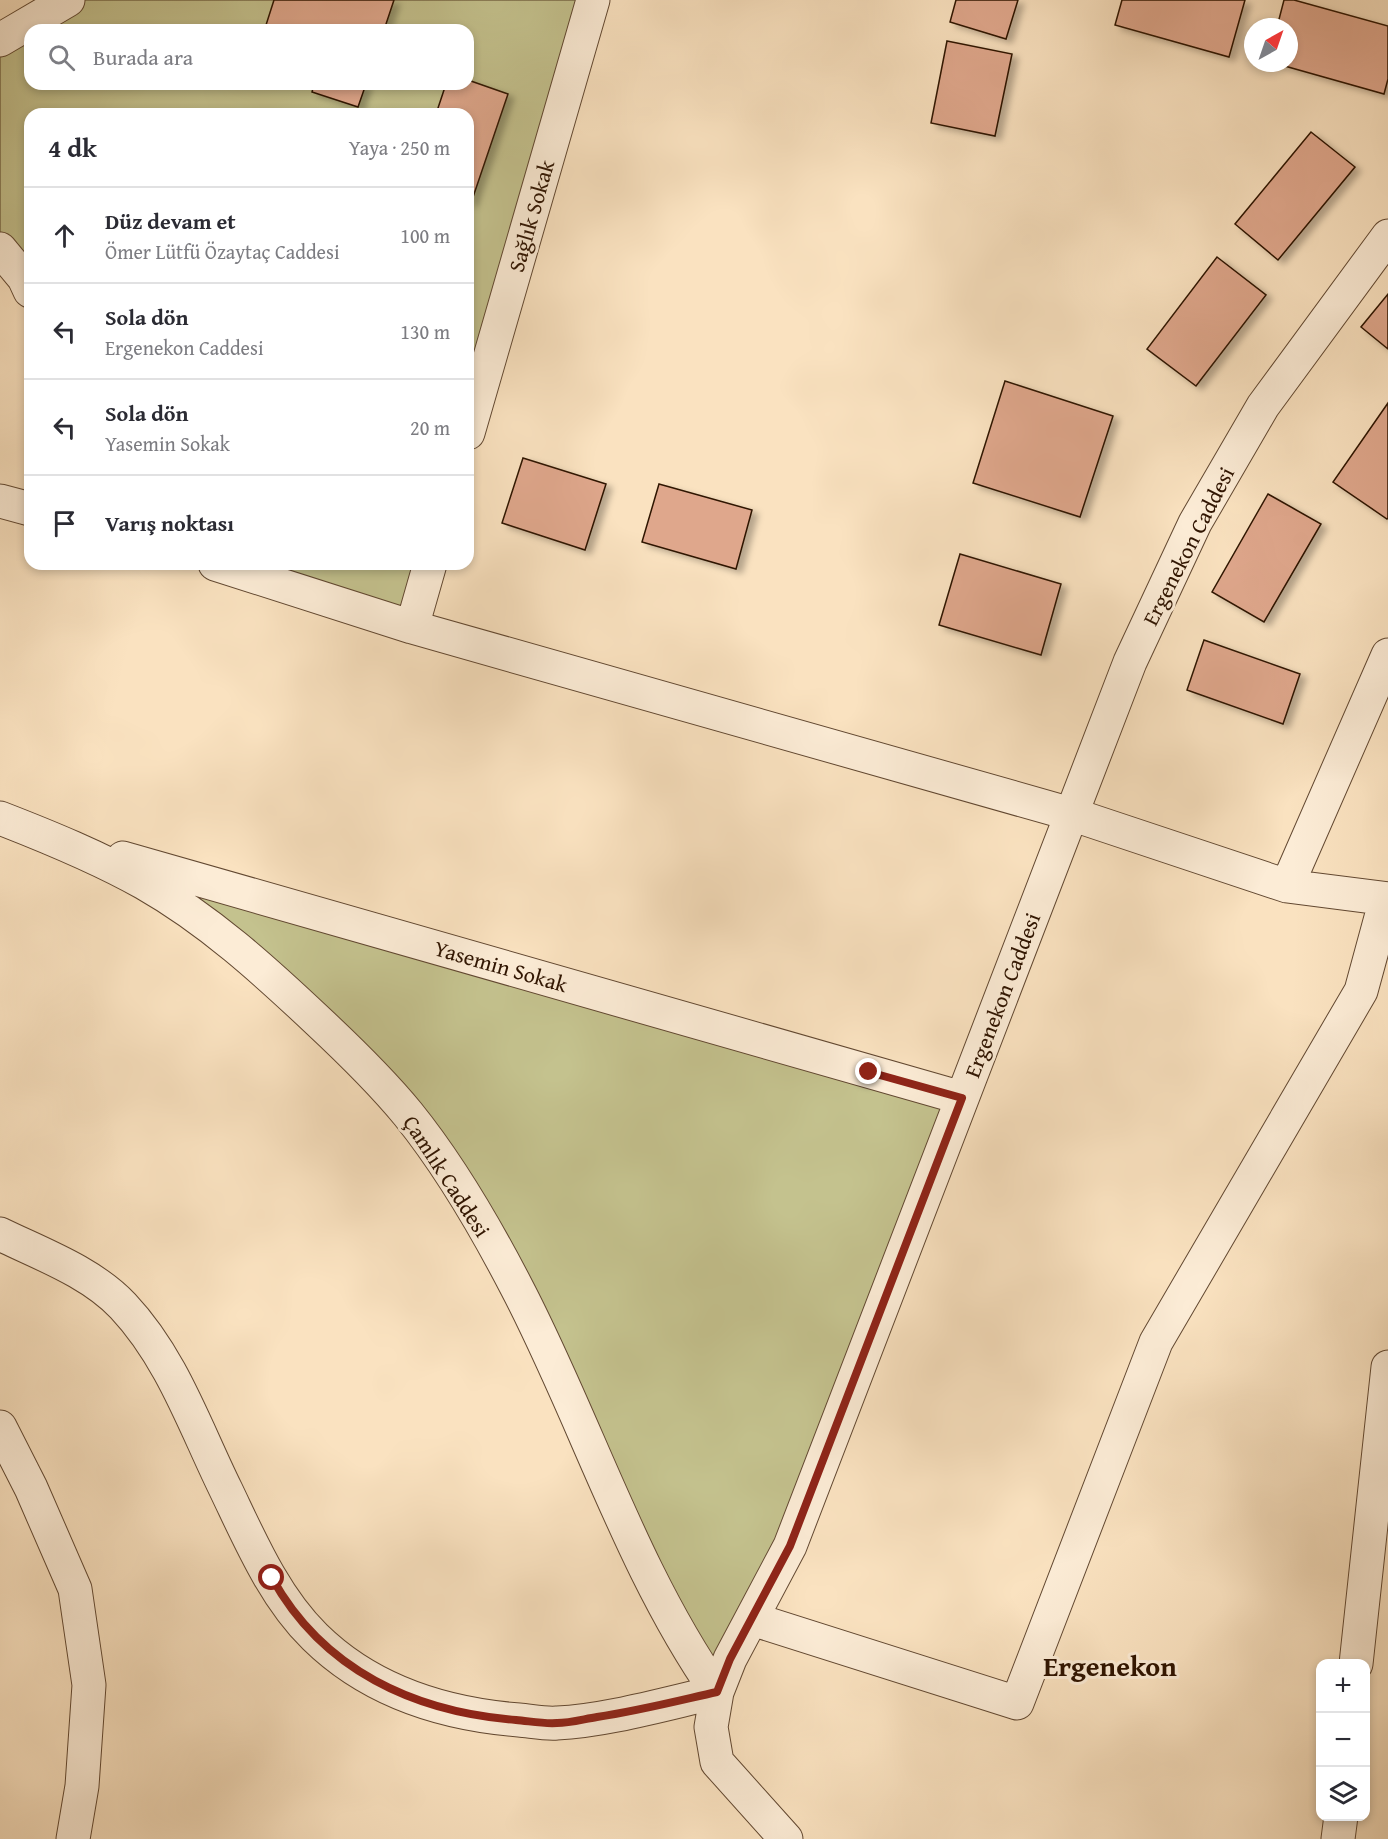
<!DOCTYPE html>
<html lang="tr">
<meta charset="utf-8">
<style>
:root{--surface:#fff;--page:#f2f2f3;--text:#2b2b33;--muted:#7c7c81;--line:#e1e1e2}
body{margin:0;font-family:"Gentium Book Plus",serif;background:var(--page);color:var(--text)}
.controls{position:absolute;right:18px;bottom:18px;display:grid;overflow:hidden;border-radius:12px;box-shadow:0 3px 9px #0003}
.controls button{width:54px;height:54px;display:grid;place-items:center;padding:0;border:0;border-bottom:2px solid var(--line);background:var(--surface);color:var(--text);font:30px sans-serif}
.compass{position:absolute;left:1244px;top:18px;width:54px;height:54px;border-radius:50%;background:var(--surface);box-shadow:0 3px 9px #0003;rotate:40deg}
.stop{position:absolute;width:18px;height:18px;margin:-14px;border:4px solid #8f2418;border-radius:50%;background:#fff}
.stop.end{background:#8f2418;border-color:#fff;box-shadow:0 2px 6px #0008}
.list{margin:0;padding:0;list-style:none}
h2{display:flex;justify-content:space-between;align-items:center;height:78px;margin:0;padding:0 24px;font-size:26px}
h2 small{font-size:20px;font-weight:400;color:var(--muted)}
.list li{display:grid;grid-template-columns:39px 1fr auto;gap:18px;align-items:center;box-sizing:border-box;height:96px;padding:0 24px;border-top:2px solid var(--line)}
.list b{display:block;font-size:22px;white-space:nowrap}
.list p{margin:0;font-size:20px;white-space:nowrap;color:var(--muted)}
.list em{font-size:20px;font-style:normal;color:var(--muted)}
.icon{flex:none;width:33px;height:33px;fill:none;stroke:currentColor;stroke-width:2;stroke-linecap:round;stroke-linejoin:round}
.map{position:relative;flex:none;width:1388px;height:1839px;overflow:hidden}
.search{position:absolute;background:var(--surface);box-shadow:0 3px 9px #0003;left:24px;top:24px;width:450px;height:66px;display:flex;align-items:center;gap:15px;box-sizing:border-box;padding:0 21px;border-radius:18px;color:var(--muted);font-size:22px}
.panel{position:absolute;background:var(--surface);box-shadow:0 3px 9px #0003;left:24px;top:108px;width:450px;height:462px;border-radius:18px}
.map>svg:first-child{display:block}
</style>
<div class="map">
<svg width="1388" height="1839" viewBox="0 0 1388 1839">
<defs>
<filter id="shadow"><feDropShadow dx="6" dy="4" stdDeviation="3" flood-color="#0004"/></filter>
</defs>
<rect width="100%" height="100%" fill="#fae2c0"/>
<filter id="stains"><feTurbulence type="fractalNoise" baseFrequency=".00333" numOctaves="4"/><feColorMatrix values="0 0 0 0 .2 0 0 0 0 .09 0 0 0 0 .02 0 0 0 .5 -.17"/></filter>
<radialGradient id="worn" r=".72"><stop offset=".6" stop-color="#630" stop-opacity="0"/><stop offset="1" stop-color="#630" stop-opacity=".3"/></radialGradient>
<path fill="#c4c28e" stroke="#7a6b48" stroke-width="1.5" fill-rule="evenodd" d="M68 0H593L468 433V114H30V291L0 249V40ZM30 30H468V84H30Z
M215 564H430L412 627Z
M75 847 962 1098 717 1692 517 1287 344 1045Z"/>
<path fill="#dfa78c" stroke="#2f1401" stroke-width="1.5" filter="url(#shadow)" d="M274 0H394L384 30H281L266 25Z
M956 0H1018L1006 39 950 22Z
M1122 0H1245L1229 57 1115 25Z
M1284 0H1294L1388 26V79L1384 94 1274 63H1289V27H1277Z
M947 41 1012 54 995 136 931 123Z
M468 80 508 94 471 203 468 202V114H436L446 84H468Z
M314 84H366L358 107 312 92Z
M1311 132 1355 167 1278 260 1235 224Z
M1217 257 1266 295 1196 386 1147 349Z
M1388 294V349L1361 327Z
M1005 381 1113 416 1080 517 973 483Z
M1388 403V518L1387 519 1333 482Z
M523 458 606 484 585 550 502 523Z
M659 484 752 510 736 569 642 542Z
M1268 494 1321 524 1264 622 1212 592Z
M960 554 1061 584 1041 655 939 625Z
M1204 640 1300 674 1283 724 1187 690Z"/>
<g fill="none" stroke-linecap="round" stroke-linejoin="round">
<defs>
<path id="minor" d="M0 40 68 0
M0 249 24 278 30 291
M468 433 593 0
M0 501 30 509
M215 564 412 627 1071 814 1287 886 1388 899
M412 627 430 564
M0 818C49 837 98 857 144 883 209 920 264 970 318 1021 349 1050 381 1081 408 1114 450 1166 486 1228 517 1288 586 1420 631 1569 717 1692 668 1703 606 1721 557 1723 545 1724 531 1721 519 1720 443 1714 370 1691 315 1637 274 1597 250 1540 226 1490 195 1427 172 1358 123 1306 91 1272 41 1254 0 1234
M123 858 962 1098
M1287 886 1388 655
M0 1427 31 1488 75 1589 89 1685 82 1786 73 1839
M752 1619 1017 1703 1156 1342 1361 991 1386 899
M1356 1664 1388 1367
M786 1839 717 1762 711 1727 717 1692 730 1659 790 1546 1130 662 1195 523 1263 406 1388 236
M1338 1839 1341 1816"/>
</defs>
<use href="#minor" stroke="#624831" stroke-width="35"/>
<use href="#minor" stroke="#fcecd6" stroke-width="33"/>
</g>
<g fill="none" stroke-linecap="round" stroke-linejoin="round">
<path stroke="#8f2418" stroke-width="8" d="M272 1578C323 1670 414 1712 516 1720 529 1721 543 1724 557 1723 570 1723 584 1719 597 1717 638 1711 677 1701 717 1692L730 1659 790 1546 962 1098 869 1072"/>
</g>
<g text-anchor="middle" stroke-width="6" stroke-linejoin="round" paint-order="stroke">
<g font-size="22" fill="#2f1401" stroke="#fcecd6">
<text transform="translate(531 216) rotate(-74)" y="8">Sağlık Sokak</text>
<text transform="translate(1188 546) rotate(-63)" y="8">Ergenekon Caddesi</text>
<text transform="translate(501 966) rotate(16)" y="8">Yasemin Sokak</text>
<text transform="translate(1002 995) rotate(-69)" y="8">Ergenekon Caddesi</text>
<text transform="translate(447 1176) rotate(57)" y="8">Çamlık Caddesi</text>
</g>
<g font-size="28" font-weight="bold" fill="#2f1401" stroke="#fcecd6">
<text x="1110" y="1676">Ergenekon</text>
</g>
</g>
<rect width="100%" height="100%" filter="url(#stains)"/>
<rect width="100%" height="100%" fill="url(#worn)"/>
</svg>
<div class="controls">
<button>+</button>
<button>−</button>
<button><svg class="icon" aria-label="layers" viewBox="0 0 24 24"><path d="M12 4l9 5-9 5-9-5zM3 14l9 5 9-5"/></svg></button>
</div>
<svg class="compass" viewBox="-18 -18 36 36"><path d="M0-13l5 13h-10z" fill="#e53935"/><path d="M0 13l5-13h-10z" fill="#7c7c81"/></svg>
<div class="stop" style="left:272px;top:1578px"></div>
<div class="stop end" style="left:869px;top:1072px"></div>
<div class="search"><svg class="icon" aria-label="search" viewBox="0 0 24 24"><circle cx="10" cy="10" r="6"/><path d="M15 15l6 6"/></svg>Burada ara</div>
<section class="panel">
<h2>4 dk<small>Yaya · 250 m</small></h2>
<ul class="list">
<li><svg class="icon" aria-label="ahead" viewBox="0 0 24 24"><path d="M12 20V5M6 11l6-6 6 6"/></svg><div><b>Düz devam et</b><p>Ömer Lütfü Özaytaç Caddesi</p></div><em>100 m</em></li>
<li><svg class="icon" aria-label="left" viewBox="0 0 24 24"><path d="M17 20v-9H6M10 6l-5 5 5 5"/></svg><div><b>Sola dön</b><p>Ergenekon Caddesi</p></div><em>130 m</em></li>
<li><svg class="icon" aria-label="left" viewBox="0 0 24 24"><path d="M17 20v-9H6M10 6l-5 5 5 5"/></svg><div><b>Sola dön</b><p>Yasemin Sokak</p></div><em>20 m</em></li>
<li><svg class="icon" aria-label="arrive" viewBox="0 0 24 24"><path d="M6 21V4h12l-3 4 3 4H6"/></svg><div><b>Varış noktası</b></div></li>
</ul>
</section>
</div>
